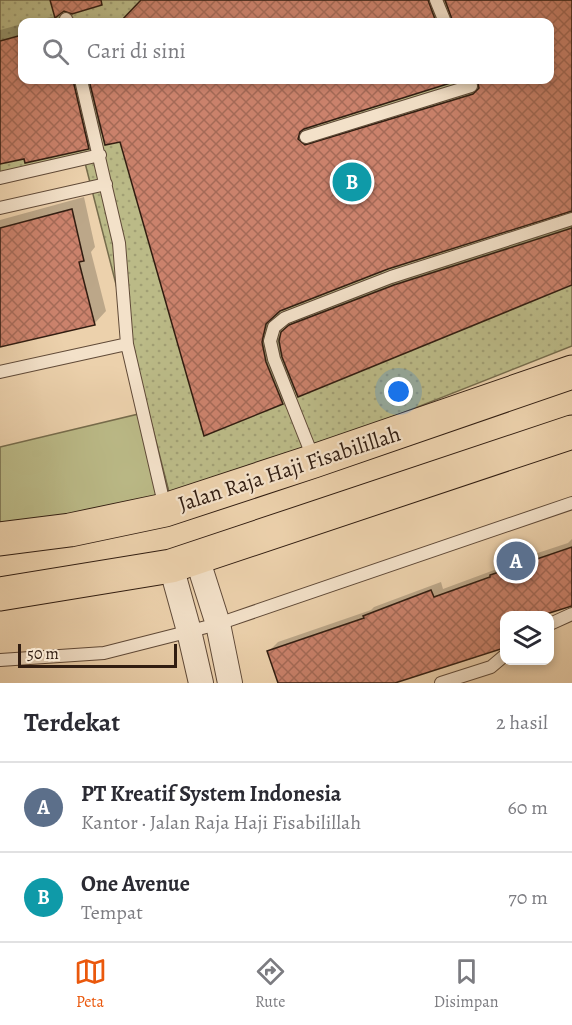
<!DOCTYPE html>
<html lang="id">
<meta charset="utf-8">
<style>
:root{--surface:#fff;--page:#f7f7f7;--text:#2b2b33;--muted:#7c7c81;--line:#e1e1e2;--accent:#ea580c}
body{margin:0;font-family:Alegreya,serif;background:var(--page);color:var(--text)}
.controls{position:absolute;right:18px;bottom:18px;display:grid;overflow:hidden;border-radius:12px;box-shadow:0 3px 9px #0003}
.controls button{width:54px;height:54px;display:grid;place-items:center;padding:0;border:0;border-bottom:2px solid var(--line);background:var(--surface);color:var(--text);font:30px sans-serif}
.scale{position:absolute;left:18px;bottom:15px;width:159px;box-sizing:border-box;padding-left:6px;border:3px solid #311d11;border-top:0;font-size:16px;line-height:21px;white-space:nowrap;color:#311d11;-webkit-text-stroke:4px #f3e1c9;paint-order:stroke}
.you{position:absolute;left:399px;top:392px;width:21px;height:21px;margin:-15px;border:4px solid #fff;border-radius:50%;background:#1a73e8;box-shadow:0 0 0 9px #1a73e833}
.badge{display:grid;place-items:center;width:39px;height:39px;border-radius:50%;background:var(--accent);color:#fff;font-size:20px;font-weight:700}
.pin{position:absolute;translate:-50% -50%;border:3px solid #fff;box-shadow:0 2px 6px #0006}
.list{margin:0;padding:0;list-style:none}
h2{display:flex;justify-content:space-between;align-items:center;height:78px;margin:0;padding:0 24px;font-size:26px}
h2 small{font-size:20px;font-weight:400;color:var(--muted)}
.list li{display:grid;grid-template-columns:39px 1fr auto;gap:18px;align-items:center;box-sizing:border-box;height:90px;padding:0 24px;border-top:2px solid var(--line)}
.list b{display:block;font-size:22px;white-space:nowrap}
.list p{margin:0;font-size:20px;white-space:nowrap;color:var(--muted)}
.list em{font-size:20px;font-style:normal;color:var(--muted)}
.icon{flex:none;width:33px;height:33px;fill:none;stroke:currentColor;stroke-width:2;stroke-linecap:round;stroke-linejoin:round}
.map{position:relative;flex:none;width:572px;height:683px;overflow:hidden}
.search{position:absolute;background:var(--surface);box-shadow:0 3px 9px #0003;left:18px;right:18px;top:18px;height:66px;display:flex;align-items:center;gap:15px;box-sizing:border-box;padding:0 21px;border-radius:12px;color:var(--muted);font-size:22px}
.sheet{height:258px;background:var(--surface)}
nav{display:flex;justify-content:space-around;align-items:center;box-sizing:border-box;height:84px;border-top:2px solid var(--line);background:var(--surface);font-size:16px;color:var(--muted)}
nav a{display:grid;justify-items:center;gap:3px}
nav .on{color:var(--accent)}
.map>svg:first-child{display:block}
</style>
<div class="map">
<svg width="572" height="683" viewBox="0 0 572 683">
<defs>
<pattern id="grass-dots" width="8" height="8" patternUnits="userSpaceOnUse" patternTransform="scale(1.5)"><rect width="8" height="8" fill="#bbba87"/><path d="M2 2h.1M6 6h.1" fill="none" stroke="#a19f74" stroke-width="1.8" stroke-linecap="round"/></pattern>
<pattern id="building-cross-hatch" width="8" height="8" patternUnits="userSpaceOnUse" patternTransform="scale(1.5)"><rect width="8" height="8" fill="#cb826c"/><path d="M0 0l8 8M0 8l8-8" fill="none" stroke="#a56a57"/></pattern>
</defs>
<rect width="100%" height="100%" fill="#ecd1ac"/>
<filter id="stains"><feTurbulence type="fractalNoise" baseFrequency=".00333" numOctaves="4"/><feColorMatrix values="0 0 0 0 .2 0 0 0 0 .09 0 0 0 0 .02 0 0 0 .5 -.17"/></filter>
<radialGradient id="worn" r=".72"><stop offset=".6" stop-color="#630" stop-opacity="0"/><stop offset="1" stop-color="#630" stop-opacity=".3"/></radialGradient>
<path fill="url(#grass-dots)" stroke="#766c4c" stroke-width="1.5" fill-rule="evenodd" d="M0 0H572V346L172 504 83 155 0 174ZM22 22H550V80H22Z"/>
<path fill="#bbba87" stroke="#766c4c" stroke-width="1.5" d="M147 412 172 504 0 538V447Z"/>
<path fill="#0003" d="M52 0H88L72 12 75 22H30L72 12Z
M143 0H572V210L388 268 281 309 277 326 280 340 283 333 299 316 572 218V284L296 388 282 402 121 140 103 132 88 147 0 162V30L22 24V80H459L315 124 320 130 480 82 478 80H550V22H122Z
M84 197 95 247 91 252 106 311 94 324 0 346V220Z
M572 539V598L562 608 538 616H504V643L500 647 389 683H279L268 652 278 642 371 610 374 607 441 582 443 589 497 569 501 565 568 543Z"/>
<path fill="url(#building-cross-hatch)" stroke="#311d11" stroke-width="1.5" d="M50 0H101L102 5 72 14 64 11 55 18Z
M141 0H428L436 22H120Z
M445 0H572V211L388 269 280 311 266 324 262 342 266 362 283 404 204 436 120 142 105 145 89 80H460L304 129 300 132 298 139 305 145 473 94 479 88 477 80H549V22H453Z
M22 35V80H73L89 149 25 163 24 159 0 164V41Z
M72 209 84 261 79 262 95 325 0 347V228Z
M572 228V285L298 397 282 357 279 341 281 332 289 325 394 285Z
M572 547V606L543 615H504V648L395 683H278L267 651 364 618 363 616 431 590 434 597 490 577V575Z"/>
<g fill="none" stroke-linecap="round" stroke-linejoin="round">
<defs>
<path id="service" d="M436 0 445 22
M66 19 67 22
M81 80 119 243 127 344 165 508
M306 137 471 86 468 80
M0 178 100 155
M0 208 106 184
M0 372 127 344
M314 460 274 359 270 341 274 327 285 318 391 277 572 219
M550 624 572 614
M0 660 104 653 218 624 572 503
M441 683 491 667 504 656"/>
<path id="minor" d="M197 558 218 624 230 683
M171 566 189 631 201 683"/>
<path id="primary" d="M0 539 70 530 165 510 314 461 572 372
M0 594 171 566 572 432"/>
</defs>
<use href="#service" stroke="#604a38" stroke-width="14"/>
<use href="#minor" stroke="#604a38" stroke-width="26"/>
<use href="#primary" stroke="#311d11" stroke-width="35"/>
<use href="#service" stroke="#f3e1c9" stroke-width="12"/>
<use href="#minor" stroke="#f3e1c9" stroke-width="24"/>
<use href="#primary" stroke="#ecd1ac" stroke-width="33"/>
</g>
<g text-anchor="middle" stroke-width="4.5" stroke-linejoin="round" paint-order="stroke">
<g font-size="22" fill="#311d11" stroke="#f3e1c9">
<text transform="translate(289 468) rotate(-18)" y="8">Jalan Raja Haji Fisabilillah</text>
</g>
</g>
<rect width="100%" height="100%" filter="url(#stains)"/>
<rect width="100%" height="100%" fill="url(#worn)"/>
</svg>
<div class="controls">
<button><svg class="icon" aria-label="layers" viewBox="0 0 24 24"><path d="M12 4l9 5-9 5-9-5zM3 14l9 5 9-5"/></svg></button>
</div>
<div class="scale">50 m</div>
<div class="you"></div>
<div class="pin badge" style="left:516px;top:561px;background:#5c6f8a">A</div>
<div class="pin badge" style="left:352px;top:182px;background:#0f9aa8">B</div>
<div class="search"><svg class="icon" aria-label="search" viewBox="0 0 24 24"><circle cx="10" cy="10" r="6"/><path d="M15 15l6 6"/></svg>Cari di sini</div>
</div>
<section class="sheet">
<h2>Terdekat<small>2 hasil</small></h2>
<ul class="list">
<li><span class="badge" style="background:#5c6f8a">A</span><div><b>PT Kreatif System Indonesia</b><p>Kantor · Jalan Raja Haji Fisabilillah</p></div><em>60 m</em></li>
<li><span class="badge" style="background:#0f9aa8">B</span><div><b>One Avenue</b><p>Tempat</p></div><em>70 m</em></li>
</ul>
</section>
<nav>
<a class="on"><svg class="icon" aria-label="map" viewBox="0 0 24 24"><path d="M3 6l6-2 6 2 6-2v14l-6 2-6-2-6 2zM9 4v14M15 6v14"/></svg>Peta</a>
<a><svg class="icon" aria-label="directions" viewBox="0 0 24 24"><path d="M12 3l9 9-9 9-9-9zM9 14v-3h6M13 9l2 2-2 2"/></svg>Rute</a>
<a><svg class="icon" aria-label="saved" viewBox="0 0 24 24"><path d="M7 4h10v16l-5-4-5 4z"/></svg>Disimpan</a>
</nav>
